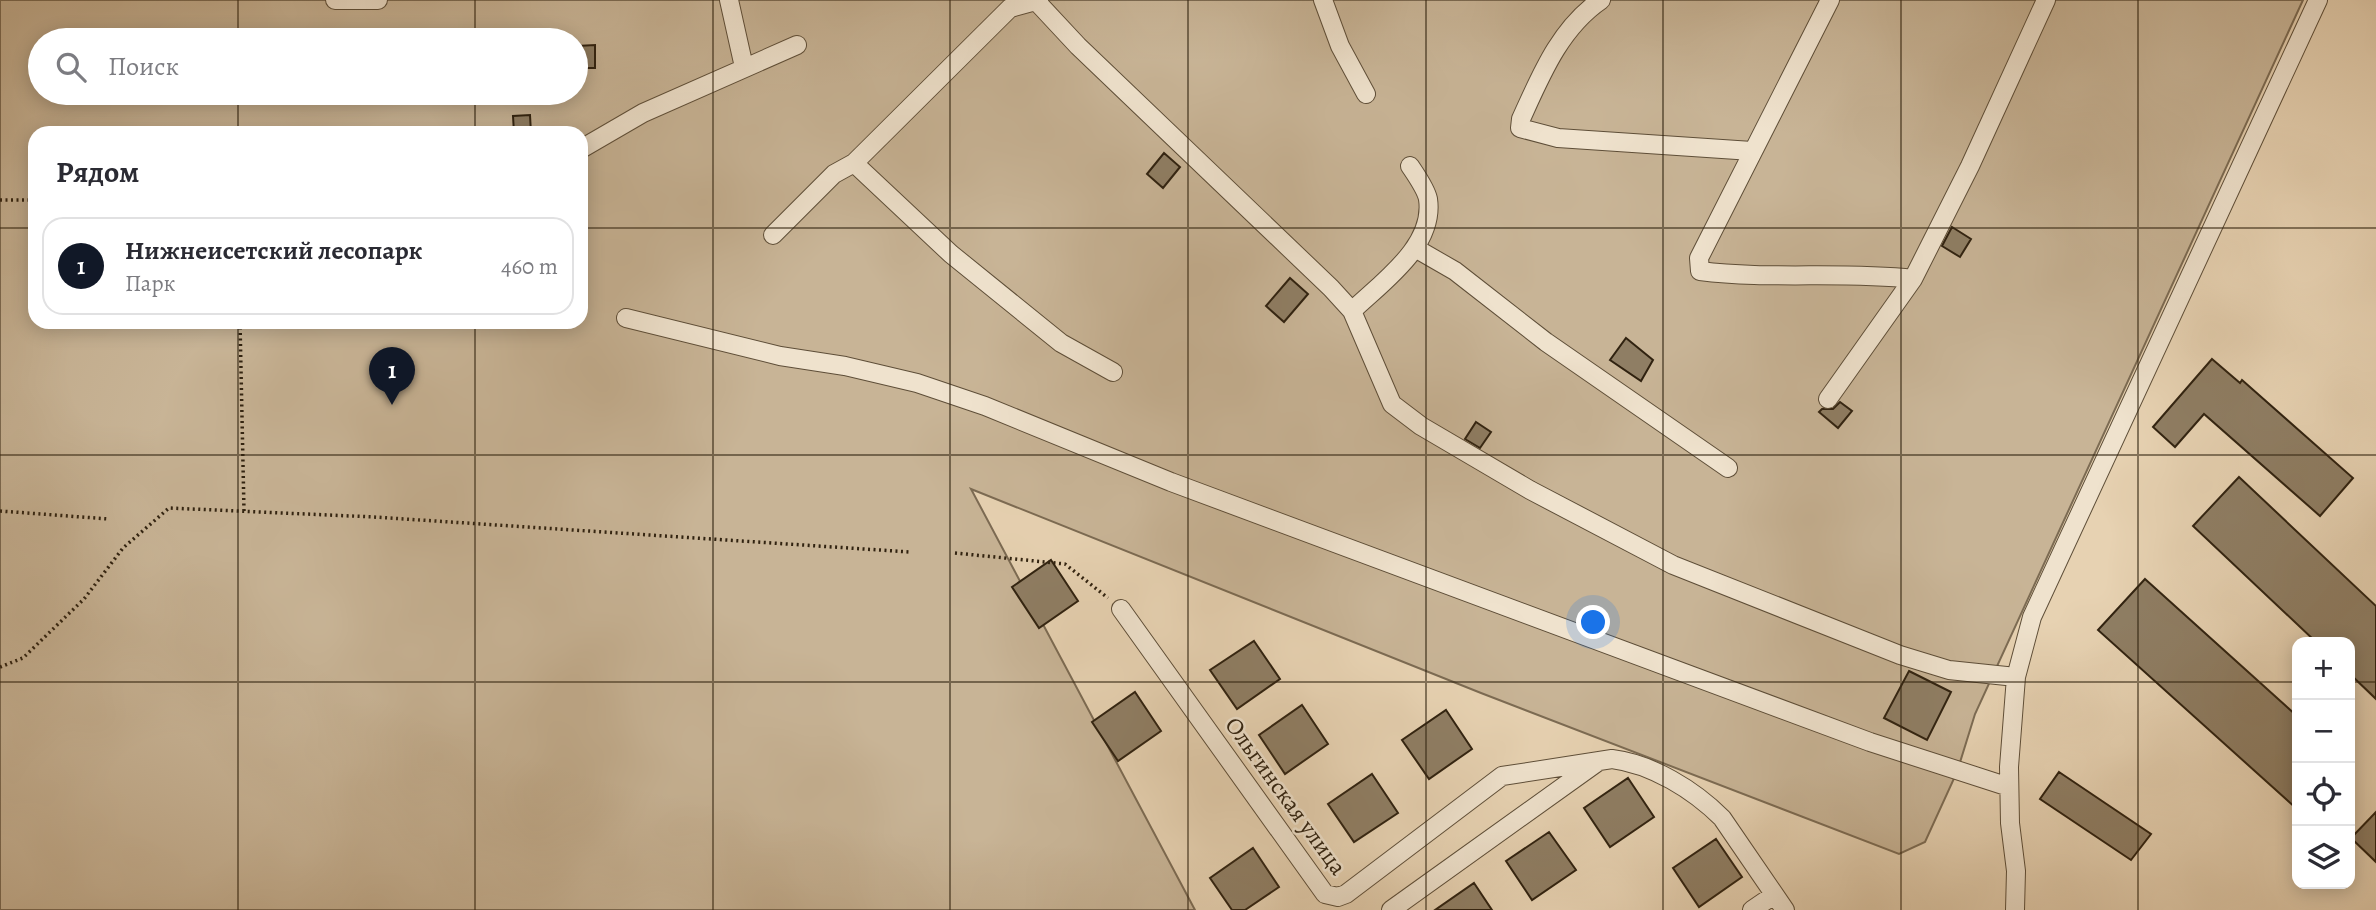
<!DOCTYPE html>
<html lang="ru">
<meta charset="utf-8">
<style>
:root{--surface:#fff;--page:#f2f2f3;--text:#2b2b33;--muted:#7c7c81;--line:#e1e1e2;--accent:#111827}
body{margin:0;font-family:Alegreya,serif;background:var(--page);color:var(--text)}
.controls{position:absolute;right:21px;bottom:21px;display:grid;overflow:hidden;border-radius:14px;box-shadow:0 4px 18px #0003}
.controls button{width:63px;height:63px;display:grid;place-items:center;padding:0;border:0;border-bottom:2px solid var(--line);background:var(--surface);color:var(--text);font:35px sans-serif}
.you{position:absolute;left:1594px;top:623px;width:24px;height:24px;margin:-18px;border:5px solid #fff;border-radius:50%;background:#1a73e8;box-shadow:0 0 0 10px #1a73e833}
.badge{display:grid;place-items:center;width:46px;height:46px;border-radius:50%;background:var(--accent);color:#fff;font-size:23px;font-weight:700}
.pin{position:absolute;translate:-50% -58px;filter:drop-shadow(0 2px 4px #0008)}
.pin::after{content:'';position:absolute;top:37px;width:24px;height:21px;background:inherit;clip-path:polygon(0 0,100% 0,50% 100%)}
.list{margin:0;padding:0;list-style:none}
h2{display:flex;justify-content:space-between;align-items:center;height:91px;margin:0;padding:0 28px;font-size:30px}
h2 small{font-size:23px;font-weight:400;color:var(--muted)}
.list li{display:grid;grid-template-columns:46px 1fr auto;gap:21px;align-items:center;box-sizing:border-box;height:98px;margin:0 14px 14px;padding:0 14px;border:2px solid var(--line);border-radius:21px}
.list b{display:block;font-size:26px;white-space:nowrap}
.list p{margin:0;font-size:23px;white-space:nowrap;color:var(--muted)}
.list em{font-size:23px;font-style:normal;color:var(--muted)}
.icon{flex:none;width:38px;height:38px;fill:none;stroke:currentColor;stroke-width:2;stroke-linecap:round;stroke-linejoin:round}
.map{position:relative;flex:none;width:2376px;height:910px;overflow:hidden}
.search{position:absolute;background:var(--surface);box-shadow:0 4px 18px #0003;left:28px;top:28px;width:560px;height:77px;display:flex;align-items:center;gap:18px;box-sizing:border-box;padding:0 24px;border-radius:38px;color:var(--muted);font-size:26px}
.panel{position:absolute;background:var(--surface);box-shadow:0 4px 18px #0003;left:28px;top:126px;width:560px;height:203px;border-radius:21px}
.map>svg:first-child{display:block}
</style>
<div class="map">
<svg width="2376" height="910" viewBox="0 0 2376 910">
<rect width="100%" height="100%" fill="#e7d2b2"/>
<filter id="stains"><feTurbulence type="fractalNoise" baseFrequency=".00286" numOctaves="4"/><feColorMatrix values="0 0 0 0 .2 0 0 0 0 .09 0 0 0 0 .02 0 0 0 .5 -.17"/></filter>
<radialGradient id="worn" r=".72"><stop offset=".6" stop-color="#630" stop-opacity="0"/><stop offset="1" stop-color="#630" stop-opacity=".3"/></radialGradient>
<path fill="#c8b496" stroke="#7c6b53" stroke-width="2" fill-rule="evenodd" d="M0 0H2303L1975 714 1957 772 1925 842 1899 854 1481 693 971 489 1195 910H0ZM40 40H576V93H40ZM35 133H581V322H35Z"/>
<path fill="#8f7e64" stroke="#302210" stroke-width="2" d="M595 45V68H577V46Z
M530 115 531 133H514L513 116Z
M1164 153 1180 167 1163 188 1147 174Z
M1952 227 1971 239 1960 257 1942 246Z
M1290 278 1308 294 1284 322 1266 306Z
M1626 338 1653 360 1641 381 1610 360Z
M2212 359 2240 383 2242 380 2353 478 2320 516 2204 414 2175 447 2153 427Z
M1840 402 1852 411 1838 428 1819 412 1822 409H1833Z
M1476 422 1491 432 1480 448 1465 439Z
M2239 477 2376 606V699L2350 674V642H2316L2193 526Z
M1051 560 1078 601 1039 628 1012 587Z
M2145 579 2297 716V809L2098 630Z
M1254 641 1280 679 1237 709 1210 670Z
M1909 671 1951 692 1927 740 1884 718Z
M1135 692 1161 731 1118 761 1092 722Z
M1302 705 1328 744 1285 774 1259 735Z
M1446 710 1472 749 1429 779 1402 740Z
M2059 772 2151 834 2131 860 2040 799Z
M1372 774 1398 813 1354 842 1328 804Z
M1628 778 1654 817 1610 847 1584 808Z
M2376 812V862L2351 838Z
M1549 832 1576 870 1532 900 1506 861Z
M1716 839 1742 877 1699 907 1673 868Z
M1253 848 1279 887 1245 910H1232L1210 878Z
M1474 883 1492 910H1435Z"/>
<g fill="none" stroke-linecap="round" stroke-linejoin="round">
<defs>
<path id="minor" d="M335 0H378
M729 0 744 67
M1323 0 1340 46 1366 94
M1601 0C1560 28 1541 75 1521 119L1520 128 1558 138 1752 151
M1830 0 1699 258 1700 271C1770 280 1842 271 1913 279
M1037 2 1078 46 1331 288 1352 311 1392 404 1421 426 1530 490 1673 565 1900 655 1949 670 2016 677
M581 149 643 113 797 45
M854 163 951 254 1061 343 1113 372
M773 235 834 174 854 163 1010 8 1039 0
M1415 248 1455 271 1546 342 1728 468
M1352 311C1382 282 1435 246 1428 199 1426 189 1416 175 1410 166
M626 318 780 356 845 366 917 383 985 406 1171 482 1870 742 2009 787
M1828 399 1913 279 1970 166 2046 0
M1121 609 1325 894 1338 897 1346 894 1502 776 1612 759C1652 764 1694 790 1722 818L1785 910
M1391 910 1599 761
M1752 910 1774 895
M2015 910 2016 871 2010 823 2009 767 2016 677 2032 617 2318 0"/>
</defs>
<use href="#minor" stroke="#5e4e38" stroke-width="20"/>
<path stroke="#302210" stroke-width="3.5" stroke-dasharray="2 3.5" stroke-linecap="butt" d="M0 200H35
M240 322 244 511
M0 511 109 519
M955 553 1065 564 1108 598
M0 667 23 658 84 599 123 548 169 508 374 517 910 552"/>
<use href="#minor" stroke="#efe2cd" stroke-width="18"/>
</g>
<path fill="none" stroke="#302210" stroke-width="2" stroke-opacity="0.55" d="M238 0V40M475 0V40M713 0V910M950 0V910M1188 0V910M1426 0V910M1663 0V910M1901 0V910M2138 0V910M238 93V133M475 93V133M0 228H35M581 228H2376M238 322V910M475 322V910M0 455H2376M0 682H2297M2350 682H2376"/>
<g text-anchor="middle" stroke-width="5" stroke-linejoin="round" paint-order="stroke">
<g font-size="24" fill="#302210" stroke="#efe2cd">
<text transform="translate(1286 796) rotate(54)" y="8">Ольгинская улица</text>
</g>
</g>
<rect width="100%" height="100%" filter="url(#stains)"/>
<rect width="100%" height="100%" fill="url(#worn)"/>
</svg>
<div class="controls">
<button>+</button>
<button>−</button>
<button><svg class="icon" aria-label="locate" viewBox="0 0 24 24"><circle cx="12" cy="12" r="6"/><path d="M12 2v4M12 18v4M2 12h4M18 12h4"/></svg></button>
<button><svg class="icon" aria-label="layers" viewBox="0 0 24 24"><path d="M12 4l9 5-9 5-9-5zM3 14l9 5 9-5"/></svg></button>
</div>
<div class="you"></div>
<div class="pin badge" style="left:392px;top:405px">1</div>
<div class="search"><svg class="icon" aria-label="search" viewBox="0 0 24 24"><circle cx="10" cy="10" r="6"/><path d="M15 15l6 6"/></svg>Поиск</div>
<section class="panel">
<h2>Рядом<small></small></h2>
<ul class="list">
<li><span class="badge">1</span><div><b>Нижнеисетский лесопарк</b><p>Парк</p></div><em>460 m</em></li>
</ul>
</section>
</div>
